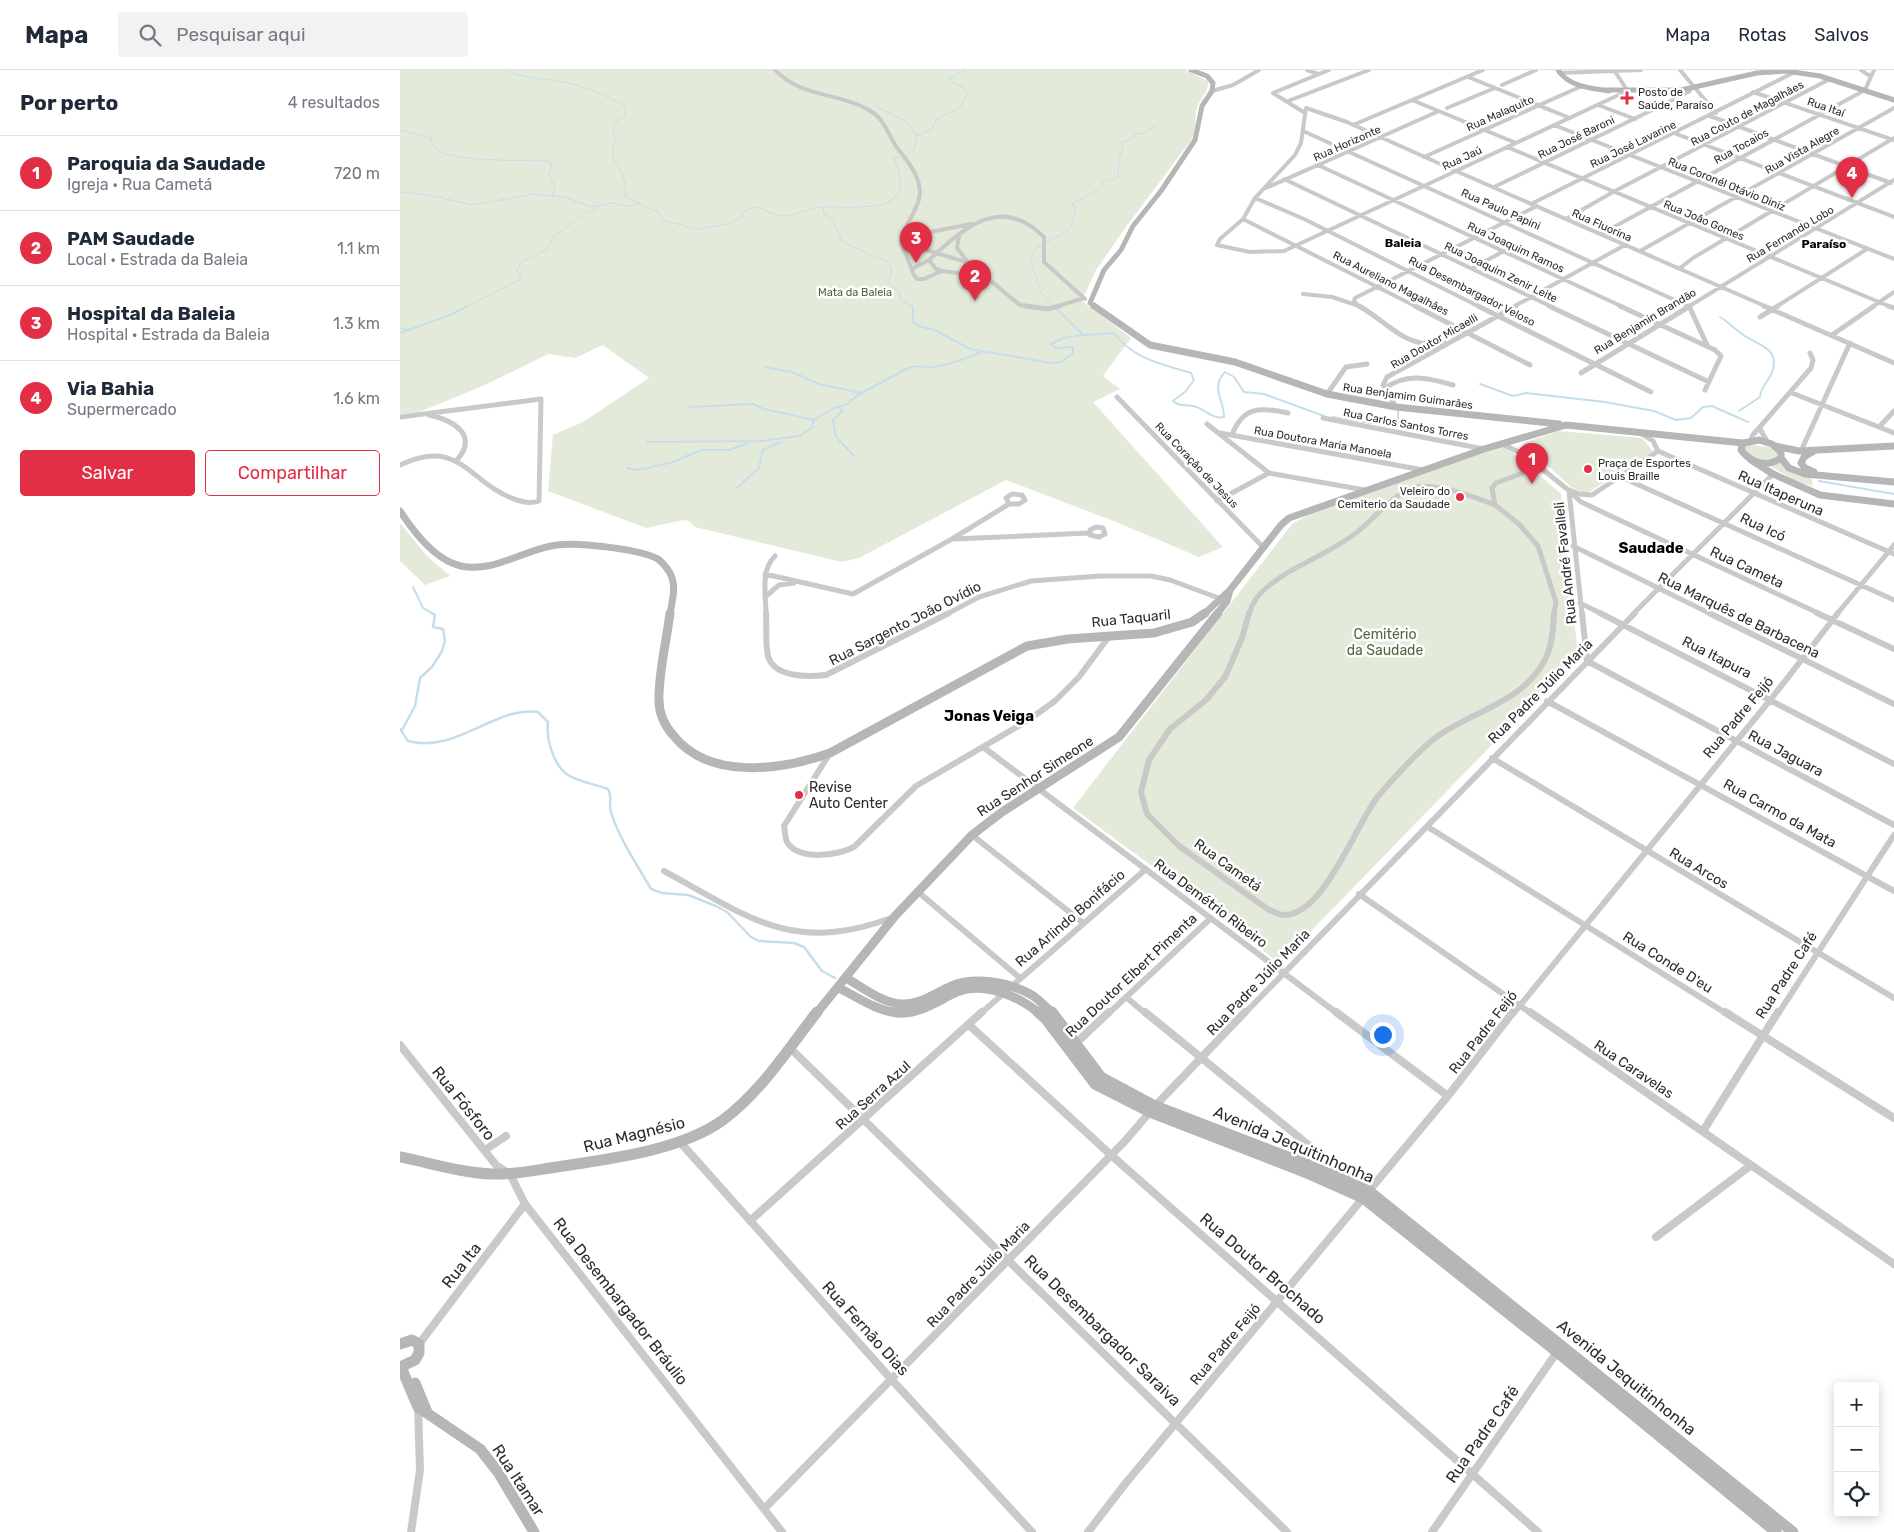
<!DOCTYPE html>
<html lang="pt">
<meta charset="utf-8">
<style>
:root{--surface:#fff;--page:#f2f2f3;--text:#1f2937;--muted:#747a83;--line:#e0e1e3;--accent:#e22f46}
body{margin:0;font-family:Rubik,sans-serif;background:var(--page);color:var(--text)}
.controls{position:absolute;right:15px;bottom:15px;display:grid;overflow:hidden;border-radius:5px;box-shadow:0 2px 12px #0003}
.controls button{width:45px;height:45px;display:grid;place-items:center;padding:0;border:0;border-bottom:1px solid var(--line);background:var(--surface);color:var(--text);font:25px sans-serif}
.you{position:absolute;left:982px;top:964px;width:18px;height:18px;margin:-12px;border:4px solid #fff;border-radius:50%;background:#1a73e8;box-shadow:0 0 0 8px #1a73e833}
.badge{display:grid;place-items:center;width:32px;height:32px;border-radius:50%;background:var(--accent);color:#fff;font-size:16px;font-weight:700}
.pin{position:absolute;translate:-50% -41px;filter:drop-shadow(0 1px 2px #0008)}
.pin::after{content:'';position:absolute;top:26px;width:18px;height:15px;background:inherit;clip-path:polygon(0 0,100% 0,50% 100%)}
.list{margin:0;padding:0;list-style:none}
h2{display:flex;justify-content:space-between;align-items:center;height:65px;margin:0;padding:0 20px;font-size:21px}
h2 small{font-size:16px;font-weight:400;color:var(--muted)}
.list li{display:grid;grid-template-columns:32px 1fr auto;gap:15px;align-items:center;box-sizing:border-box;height:75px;padding:0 20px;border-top:1px solid var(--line)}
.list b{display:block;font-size:19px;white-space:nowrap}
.list p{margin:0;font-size:16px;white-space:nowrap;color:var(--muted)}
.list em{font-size:16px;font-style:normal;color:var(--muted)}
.actions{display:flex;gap:10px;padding:15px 20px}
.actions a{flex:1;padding:11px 0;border:1px solid var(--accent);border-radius:5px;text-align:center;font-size:18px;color:var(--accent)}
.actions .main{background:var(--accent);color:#fff}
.icon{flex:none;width:28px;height:28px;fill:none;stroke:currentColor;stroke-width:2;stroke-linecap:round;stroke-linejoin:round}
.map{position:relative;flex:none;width:1494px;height:1462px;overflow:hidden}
header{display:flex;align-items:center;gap:30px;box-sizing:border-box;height:70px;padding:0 25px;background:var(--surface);border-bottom:1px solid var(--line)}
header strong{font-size:24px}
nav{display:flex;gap:28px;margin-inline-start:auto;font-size:18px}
.search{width:350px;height:45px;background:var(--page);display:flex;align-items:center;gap:12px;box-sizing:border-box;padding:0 18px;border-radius:5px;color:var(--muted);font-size:19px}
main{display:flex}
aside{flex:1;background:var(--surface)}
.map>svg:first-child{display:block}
</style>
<header>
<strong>Mapa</strong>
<div class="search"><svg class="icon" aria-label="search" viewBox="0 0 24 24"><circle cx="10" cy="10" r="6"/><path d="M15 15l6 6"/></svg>Pesquisar aqui</div>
<nav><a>Mapa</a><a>Rotas</a><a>Salvos</a></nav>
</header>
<main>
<aside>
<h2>Por perto<small>4 resultados</small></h2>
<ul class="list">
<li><span class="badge">1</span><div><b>Paroquia da Saudade</b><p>Igreja · Rua Cametá</p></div><em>720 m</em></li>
<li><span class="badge">2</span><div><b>PAM Saudade</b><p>Local · Estrada da Baleia</p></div><em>1.1 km</em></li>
<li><span class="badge">3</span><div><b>Hospital da Baleia</b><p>Hospital · Estrada da Baleia</p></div><em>1.3 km</em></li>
<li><span class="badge">4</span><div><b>Via Bahia</b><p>Supermercado</p></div><em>1.6 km</em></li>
</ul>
<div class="actions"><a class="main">Salvar</a><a>Compartilhar</a></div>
</aside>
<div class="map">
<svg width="1494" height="1462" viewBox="0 0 1494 1462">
<rect width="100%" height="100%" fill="#fff"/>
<path fill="#e3eada" d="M0 0H785L808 11C809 23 800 27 797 38 794 49 797 59 791 70L726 157 696 200 685 224 678 228 731 268 703 306 720 319 693 332 823 477 799 487 716 452 606 410 459 488 442 492 295 457 289 451 283 450 246 458 148 421 153 365 183 352 249 308 203 275 175 288 148 284 85 315 19 342 0 344Z
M1159 361 1242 368 1253 381 1186 424 1171 417 1123 373Z
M1344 374 1375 378 1378 381V388L1358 392 1342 378Z
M1104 375 1161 424 1178 586 884 889 876 891 831 854 673 738 892 454 913 442Z
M1380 391 1411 407 1413 416 1396 411 1368 395Z
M0 453 26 485 50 506 25 515 0 491Z"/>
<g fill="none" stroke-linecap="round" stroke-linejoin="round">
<path stroke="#c6deea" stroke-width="1" d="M105 0C125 9 145 8 167 13 187 17 207 26 225 36V46L219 49 213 58 215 69 212 86C220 99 228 111 225 127L258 142 265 151 298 159 329 154 341 147 345 141 355 137C364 139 372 144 380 146 393 148 409 137 422 137 457 136 523 147 493 87L499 88
M477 37 507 52 517 66 514 80 506 85
M0 60 31 68C32 74 33 78 39 81 58 92 123 90 148 91L152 94 149 105 155 118 152 126
M517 66 532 59 537 49 560 37 568 24 565 19 548 9 566 0
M0 122 34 126 72 135 134 124 164 127 192 137 212 133 228 136 240 134
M423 138 424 144 433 150 442 172 488 192 492 199 488 213 500 223 501 230 513 237
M186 144 198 137
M66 237 123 208 117 200 121 192 146 180 154 166 183 145
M655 237 641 223 630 189 637 177 666 162 672 154 676 138 672 134 702 117V113L718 107 719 87 723 77 721 73 732 69 735 64 744 63 757 55"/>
<path stroke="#c6deea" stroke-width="2" d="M511 236 513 237V251L518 256 535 260 570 279 651 293 662 292 673 283V277L656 278 651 274 663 268 683 265
M654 236 683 265 714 263C733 289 762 294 791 303L794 310 786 321 773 331C779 337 785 334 793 336 805 338 811 350 824 347 824 329 810 318 825 302L834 307 844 322 864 324 924 346
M1320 247C1329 252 1334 259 1342 264 1355 274 1379 277 1373 299 1371 309 1360 317 1360 327L1339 341
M0 258 8 260
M0 263 50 245 68 236
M365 297 392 302 419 314 461 323
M1080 314 1113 326 1126 323 1205 332 1254 341 1276 350 1291 348 1303 337 1312 336 1348 352
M289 337 353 334 364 339 414 350
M439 337 442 341 433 350 436 367 454 386
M932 347 991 356 998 350V340
M247 372 362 371 399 366 412 358 414 350 434 338 446 335 458 325 510 297C518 295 526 298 534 297 550 294 566 289 581 282
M227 398 236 400 248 398 273 392 301 380H329L348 373
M1419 411 1494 424
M337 418 359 398 363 380 380 372
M13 517 23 538 34 544"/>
<path stroke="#c6deea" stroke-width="2.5" d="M0 659 8 671C56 684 95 636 138 642L148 652C147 661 148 670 151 679 161 712 180 709 208 719 213 727 208 734 211 742 219 769 237 794 251 819L262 823 288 825 316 836 327 842 351 867 359 871 394 873 404 877 422 901 435 908
M2 660 15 636 20 608 32 597 42 581 45 571 43 559 33 557 35 545 31 543"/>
<path stroke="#c9c9c9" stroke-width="4" d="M375 0C401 28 441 22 472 42 485 50 489 67 498 79 508 92 520 106 520 123 519 141 501 158 501 172L569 193 620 235 634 237
M907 0 918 4
M1280 0 1316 43
M1461 0 1470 6
M1159 3 1241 0
M1068 7 1170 48
M1102 15 1136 0
M812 21 833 15 859 0
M1353 22 1494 70
M1012 30 1116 73
M888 31 969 0
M1198 35 1235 49
M906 38 947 52 1056 101 884 181 850 182 817 175 820 169 843 149 855 128 895 85 901 73Z
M1047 38 1095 18
M905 43 873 23 929 0
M1310 46 1491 113
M953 55 1083 0
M1154 55 1494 189
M903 61 1290 237
M1274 63 1494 147
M1107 77 1491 237
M1024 87 1182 16
M918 95 1223 237
M1056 101 1367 237
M1056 101 1225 22 1227 20 1214 0
M884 109 1152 237
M1094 117 1279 27 1290 21 1289 19
M866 118 1039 41
M855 128 904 149 1080 237
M1131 134 1395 2
M843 149 1017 237
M1166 149 1213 122 1430 9
M505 160 530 162 571 154
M1201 164 1465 20 1474 0
M559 166 557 178 568 192
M501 172 514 205 517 209H524L542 201 536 199 529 190C565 157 601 124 644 167V192L685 229
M1240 181 1494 38
M1073 198 1104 181
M1280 198 1293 188 1494 68
M512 199 529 190
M542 201 583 206
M903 224 932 227 962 237
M957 234 954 231 955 228 1137 136
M655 237 684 228
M1113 237 1225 175
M1288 237 1494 110
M1376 237 1467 179
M1472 237 1494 222"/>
<path stroke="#c9c9c9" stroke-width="5" d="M625 236 648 239 659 236
M959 236C991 254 1004 279 1044 273
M1015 236 1130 295
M1078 236 1251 322
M1149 236 1309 312
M1220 236 1315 280 1321 286 1305 320
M1289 236 1307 275
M1364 236 1494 293
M1488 236 1494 238
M1360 247 1378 236
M1432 265 1474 236
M1181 303 1290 236
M984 319C1006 302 1028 308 1053 315
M1392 323 1494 363
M927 324 946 297 967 294
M717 327 863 477
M996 337 983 315 987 307 1116 236
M29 345C53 350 79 365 57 390
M0 347 141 329 139 431C131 434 124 432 117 430 68 414 61 366 0 395
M923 348 1084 379
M807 354 869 403 965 420
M1479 357 1494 341
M1360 359 1368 373
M820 363 1023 400
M832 365C843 336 860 337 888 343
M1351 370 1352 366 1411 298 1413 290 1410 283
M1102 374 1125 385 1167 419 1179 424 1192 425 1258 381 1253 371 1239 362
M1258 381 1494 484
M1401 381 1450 273
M1221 407 1494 530
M1169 421 1182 544
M1169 421 1181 432 1420 544
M612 424 622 425 625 430 619 434H609L606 428Z
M817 431 869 403
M1095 435 1119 454 1138 476 1156 532 1154 544
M1095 435 1092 418 1096 413 1139 397
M696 457 703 458 705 464 699 467 690 465V460Z
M553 469 689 463
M1173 476 1311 544
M365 504 453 524 552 469 609 434
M365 527 379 515 394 513
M1180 533 1202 544
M366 544C366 524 360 501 375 486
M547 544 579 527 631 511 700 506H751L770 510 824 530
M849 544C851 536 858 524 865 519 891 496 925 486 953 465 974 451 991 423 1017 417 1036 413 1077 428 1095 435
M1233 544 1373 404
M1437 544 1494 475"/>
<path stroke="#c9c9c9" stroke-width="6" d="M366 543C367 556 365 573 368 586 374 608 409 607 426 605L549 543
M849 543 842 568 825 607 806 630 770 659 749 690 741 722 747 744 779 776 869 840C873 841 879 845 883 845 924 847 957 751 979 725 994 708 1020 678 1038 666 1076 639 1132 630 1149 580 1153 569 1153 555 1154 543
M1182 543 1187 591 1494 755
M1200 543 1494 694
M1309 543 1494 634
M1417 543 1494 579
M1147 631 1494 821
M583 677 938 944
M430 683 384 756C385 760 385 768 387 772 398 791 440 786 455 776L516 716 627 651 655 631 679 607 710 565
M1092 688 1494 928
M1028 757 1327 944
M572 765 682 852
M264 801C351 848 392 885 494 847
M517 821 620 908
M959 824 1132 944
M726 927 746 944
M580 944 746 799
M708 944 811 848
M844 944 1235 543
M1113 944 1371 629 1438 543
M1378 944 1494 765"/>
<path stroke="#c9c9c9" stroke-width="8" d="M745 942 949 1108
M936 942 1048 1026
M1130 942 1494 1194
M1325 942 1494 1048
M569 955 711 1085 1138 1462
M0 975 96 1095 110 1104 125 1134 382 1462
M674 975 709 942
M389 977 887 1462
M1303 1061 1378 942
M280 1072 492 1310 632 1462
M85 1080 106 1066
M350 1151 582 942
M1256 1167 1350 1096
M19 1274 125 1134
M364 1439 725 1071 755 1036 845 942
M11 1462 20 1400 18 1337
M688 1462 725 1414 1048 1026 1113 942
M1032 1462 1157 1282"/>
<path stroke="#b6b6b6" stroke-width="5" d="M1158 0C1169 17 1190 18 1209 21
M1204 20H1281L1357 3 1386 1 1420 6 1494 30
M696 237 690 233 704 200 721 180 733 156 761 121 795 70 802 36 812 21 813 13 807 6 791 0"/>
<path stroke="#b6b6b6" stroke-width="7" d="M694 236 750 275 835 292 927 324 996 337 1159 354
M1359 370 1372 374 1381 382V388C1367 398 1351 393 1341 380L1343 373Z
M1375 376 1399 381 1494 376
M1414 381 1404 387 1401 393 1405 398 1414 402
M1381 388 1389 398 1405 404 1494 412
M1351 390 1373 404 1420 425 1494 434
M0 441C13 461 36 491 61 496 95 503 124 479 157 475 177 472 240 479 258 489 263 493 267 498 270 503 277 516 272 531 270 544
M804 544 830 520 881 455 889 448 1084 379 1166 355 1343 373
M817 544 827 531 830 520"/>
<path stroke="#b6b6b6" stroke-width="9" d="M270 543C267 568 258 606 259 630 259 643 265 656 273 665 309 711 382 700 430 683L627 576 668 569 754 563 792 552 805 543
M446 908C462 917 482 933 501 934 520 935 535 923 551 916 574 906 608 912 630 924 638 928 646 937 653 944
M439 918C457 927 478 942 500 943 521 944 539 930 557 922 583 911 619 926 640 944
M416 944 495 846 572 765 602 742 719 667 818 543"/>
<path stroke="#b6b6b6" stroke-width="11" d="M497 942H503
M638 942 645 948 695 1014 750 1042 907 1103 963 1128 1157 1282 1376 1462
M652 942 701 1007 755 1036 909 1095 969 1121 1393 1462
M0 1087C31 1093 62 1103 93 1104 114 1105 136 1100 157 1097 208 1089 280 1081 323 1050 361 1022 388 979 417 942
M0 1274 12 1270 19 1274V1283L15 1290 0 1297
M1 1297 18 1337 80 1379 98 1402 134 1462
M15 1313 27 1342"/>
</g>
<g fill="#e22f46" stroke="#fff" stroke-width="2">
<path d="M1224.5 20.5h5v5h5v5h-5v5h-5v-5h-5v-5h5z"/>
<circle cx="1188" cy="399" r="5"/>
<circle cx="1060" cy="427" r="5"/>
<circle cx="399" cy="725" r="5"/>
</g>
<g text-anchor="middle" stroke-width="5" stroke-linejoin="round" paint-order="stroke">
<g font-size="11" fill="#2c2c2c" stroke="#fff" text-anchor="start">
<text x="1238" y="26">Posto de<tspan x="1238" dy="13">Saúde, Paraíso</tspan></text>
<text x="1198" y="397">Praça de Esportes<tspan x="1198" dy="13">Louis Braille</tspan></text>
<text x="1050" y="425" text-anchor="end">Veleiro do<tspan x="1050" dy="13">Cemiterio da Saudade</tspan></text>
</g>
<g font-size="11" fill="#2c2c2c" stroke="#fff">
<text transform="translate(1426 37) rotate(19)" y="4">Rua Itaí</text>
<text transform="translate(1100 43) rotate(-24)" y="4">Rua Malaquito</text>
<text transform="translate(1347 43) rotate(-28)" y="4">Rua Couto de Magalhães</text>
<text transform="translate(1176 67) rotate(-26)" y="4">Rua José Baroni</text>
<text transform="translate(947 73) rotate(-24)" y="4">Rua Horizonte</text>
<text transform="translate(1233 74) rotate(-26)" y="4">Rua José Lavarine</text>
<text transform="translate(1341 76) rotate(-29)" y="4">Rua Tocaios</text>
<text transform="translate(1402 80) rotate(-30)" y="4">Rua Vista Alegre</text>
<text transform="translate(1062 88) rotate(-25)" y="4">Rua Jaú</text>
<text transform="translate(1327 114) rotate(22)" y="4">Rua Coronél Otávio Diniz</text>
<text transform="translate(1101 139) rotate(24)" y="4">Rua Paulo Papini</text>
<text transform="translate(1304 150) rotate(23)" y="4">Rua João Gomes</text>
<text transform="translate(1202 155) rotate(24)" y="4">Rua Fluorina</text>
<text transform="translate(1390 164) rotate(-31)" y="4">Rua Fernando Lobo</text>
<text transform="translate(1116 177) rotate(25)" y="4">Rua Joaquim Ramos</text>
<text transform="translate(1101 202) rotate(26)" y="4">Rua Joaquim Zenir Leite</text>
<text transform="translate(991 213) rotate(27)" y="4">Rua Aureliano Magalhães</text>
<text transform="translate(1072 221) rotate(27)" y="4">Rua Desembargador Veloso</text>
<text transform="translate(1245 251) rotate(-31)" y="4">Rua Benjamin Brandão</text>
<text transform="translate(1034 271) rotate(-30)" y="4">Rua Doutor Micaelli</text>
<text transform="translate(1008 326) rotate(8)" y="4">Rua Benjamim Guimarães</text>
<text transform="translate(1006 354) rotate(11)" y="4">Rua Carlos Santos Torres</text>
<text transform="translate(923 372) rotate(10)" y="4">Rua Doutora Maria Manoela</text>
<text transform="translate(797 395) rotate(46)" y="4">Rua Coração de Jesus</text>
</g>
<g font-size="11" fill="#52673b" stroke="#fff">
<text x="455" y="226">Mata da Baleia</text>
</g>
<g font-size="12" font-weight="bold" fill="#000" stroke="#fff">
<text x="1003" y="177">Baleia</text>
<text x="1424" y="178">Paraíso</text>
</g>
<g font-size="14" fill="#2c2c2c" stroke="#fff">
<text transform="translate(1381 423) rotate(24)" y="5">Rua Itaperuna</text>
<text transform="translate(1363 457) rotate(25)" y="5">Rua Icó</text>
<text transform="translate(1165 493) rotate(-96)" y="5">Rua André Favalleli</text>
<text transform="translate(1347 497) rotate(25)" y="5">Rua Cameta</text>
<text transform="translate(1339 545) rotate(26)" y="5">Rua Marquês de Barbacena</text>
<text transform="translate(731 548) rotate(-6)" y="5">Rua Taquaril</text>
<text transform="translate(505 553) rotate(-27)" y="5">Rua Sargento João Ovídio</text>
<text transform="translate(1317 587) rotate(27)" y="5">Rua Itapura</text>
<text transform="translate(1140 621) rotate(-45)" y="5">Rua Padre Júlio Maria</text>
<text transform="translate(1338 647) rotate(-50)" y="5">Rua Padre Feijó</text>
<text transform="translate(1386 683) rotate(28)" y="5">Rua Jaguara</text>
<text transform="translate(635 706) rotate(-33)" y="5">Rua Senhor Simeone</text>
<text transform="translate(1380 743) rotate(29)" y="5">Rua Carmo da Mata</text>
<text transform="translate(828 795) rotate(36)" y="5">Rua Cametá</text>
<text transform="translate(1299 798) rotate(31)" y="5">Rua Arcos</text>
<text transform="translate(811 833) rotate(37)" y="5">Rua Demétrio Ribeiro</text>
<text transform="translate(670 848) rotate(-41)" y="5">Rua Arlindo Bonifácio</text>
<text transform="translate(1268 892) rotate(32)" y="5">Rua Conde D'eu</text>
<text transform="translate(731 905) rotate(-43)" y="5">Rua Doutor Elbert Pimenta</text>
<text transform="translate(1386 905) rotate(-57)" y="5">Rua Padre Café</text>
<text transform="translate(858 912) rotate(-46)" y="5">Rua Padre Júlio Maria</text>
<text transform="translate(1083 962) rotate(-52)" y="5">Rua Padre Feijó</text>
<text transform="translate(1234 999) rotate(34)" y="5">Rua Caravelas</text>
<text transform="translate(473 1025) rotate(-42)" y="5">Rua Serra Azul</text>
<text transform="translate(578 1204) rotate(-46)" y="5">Rua Padre Júlio Maria</text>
<text transform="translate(825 1274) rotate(-50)" y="5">Rua Padre Feijó</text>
</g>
<g font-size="14" fill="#52673b" stroke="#fff">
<text x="985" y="569">Cemitério<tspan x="985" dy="16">da Saudade</tspan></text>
</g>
<g font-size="14" fill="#2c2c2c" stroke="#fff" text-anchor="start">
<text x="409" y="722">Revise<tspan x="409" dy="16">Auto Center</tspan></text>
</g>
<g font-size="15" font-weight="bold" fill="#000" stroke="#fff">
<text x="1251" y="483">Saudade</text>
<text x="589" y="651">Jonas Veiga</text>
</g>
<g font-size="16" fill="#2c2c2c" stroke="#fff">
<text transform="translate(64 1033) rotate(51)" y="6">Rua Fósforo</text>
<text transform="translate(234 1064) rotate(-14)" y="6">Rua Magnésio</text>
<text transform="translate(894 1074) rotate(23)" y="6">Avenida Jequitinhonha</text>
<text transform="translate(61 1195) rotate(-52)" y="6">Rua Ita</text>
<text transform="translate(863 1198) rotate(41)" y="6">Rua Doutor Brochado</text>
<text transform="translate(221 1231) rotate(52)" y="6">Rua Desembargador Bráulio</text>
<text transform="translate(466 1258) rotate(48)" y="6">Rua Fernão Dias</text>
<text transform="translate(703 1260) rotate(44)" y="6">Rua Desembargador Saraiva</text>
<text transform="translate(1227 1307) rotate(39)" y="6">Avenida Jequitinhonha</text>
<text transform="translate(1082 1364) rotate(-55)" y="6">Rua Padre Café</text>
<text transform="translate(119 1410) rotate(57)" y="6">Rua Itamar</text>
</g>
</g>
</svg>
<div class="controls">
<button>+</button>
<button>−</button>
<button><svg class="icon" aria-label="locate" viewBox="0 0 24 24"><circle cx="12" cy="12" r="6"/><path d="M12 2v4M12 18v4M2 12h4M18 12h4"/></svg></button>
</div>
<div class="you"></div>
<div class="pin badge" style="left:1132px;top:414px">1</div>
<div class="pin badge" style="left:575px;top:231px">2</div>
<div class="pin badge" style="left:516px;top:193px">3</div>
<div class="pin badge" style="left:1452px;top:128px">4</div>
</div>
</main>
